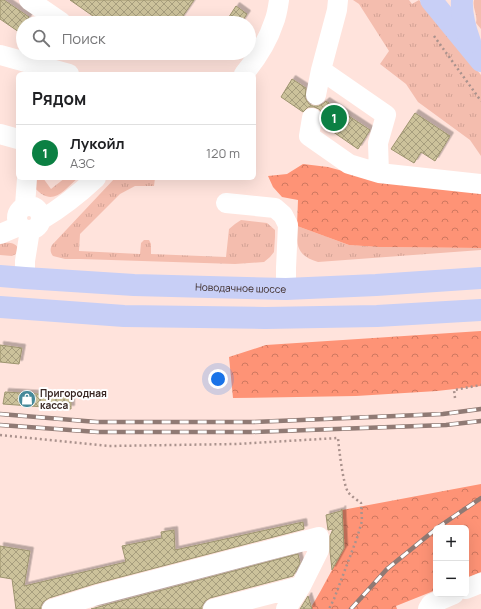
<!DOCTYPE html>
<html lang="ru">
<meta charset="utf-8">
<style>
:root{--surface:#fff;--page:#f6f6f6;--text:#202124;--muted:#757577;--line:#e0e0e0;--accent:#0b8043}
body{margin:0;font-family:Manrope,sans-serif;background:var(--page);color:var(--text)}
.controls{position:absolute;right:12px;bottom:12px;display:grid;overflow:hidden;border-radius:6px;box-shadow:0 4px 16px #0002}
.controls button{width:36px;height:36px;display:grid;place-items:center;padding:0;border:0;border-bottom:1px solid var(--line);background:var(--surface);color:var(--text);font:20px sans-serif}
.you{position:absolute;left:218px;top:379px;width:14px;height:14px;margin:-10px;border:3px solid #fff;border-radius:50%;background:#1a73e8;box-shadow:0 0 0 6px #1a73e833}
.badge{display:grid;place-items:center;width:26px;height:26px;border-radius:50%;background:var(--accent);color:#fff;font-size:13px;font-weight:700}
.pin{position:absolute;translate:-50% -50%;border:2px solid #fff;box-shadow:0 1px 4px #0006}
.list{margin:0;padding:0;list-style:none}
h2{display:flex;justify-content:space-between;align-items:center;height:52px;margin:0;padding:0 16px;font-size:17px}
h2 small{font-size:13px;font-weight:400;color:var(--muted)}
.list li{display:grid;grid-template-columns:26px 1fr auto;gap:12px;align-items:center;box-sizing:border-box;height:56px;padding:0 16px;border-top:1px solid var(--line)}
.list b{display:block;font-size:15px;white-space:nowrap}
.list p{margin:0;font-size:13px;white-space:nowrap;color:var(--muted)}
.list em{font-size:13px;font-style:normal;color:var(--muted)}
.icon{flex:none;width:22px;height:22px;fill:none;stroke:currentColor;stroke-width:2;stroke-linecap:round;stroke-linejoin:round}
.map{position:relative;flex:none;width:481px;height:609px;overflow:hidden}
.search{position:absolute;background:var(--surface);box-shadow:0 4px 16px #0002;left:16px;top:16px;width:240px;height:44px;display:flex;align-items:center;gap:10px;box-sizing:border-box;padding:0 14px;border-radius:22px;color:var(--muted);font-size:15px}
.panel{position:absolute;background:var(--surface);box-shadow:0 4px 16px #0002;left:16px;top:72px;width:240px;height:108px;border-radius:6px}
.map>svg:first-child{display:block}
</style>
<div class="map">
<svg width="481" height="609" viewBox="0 0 481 609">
<defs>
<pattern id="grass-tufts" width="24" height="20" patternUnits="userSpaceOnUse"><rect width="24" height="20" fill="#f4bdae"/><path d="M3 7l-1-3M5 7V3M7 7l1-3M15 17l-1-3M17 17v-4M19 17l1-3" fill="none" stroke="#d2a295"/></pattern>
<pattern id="forest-crowns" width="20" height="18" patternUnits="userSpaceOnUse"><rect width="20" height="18" fill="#fe9376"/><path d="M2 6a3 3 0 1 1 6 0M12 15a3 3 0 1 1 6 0" fill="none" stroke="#cf7860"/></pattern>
<pattern id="building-cross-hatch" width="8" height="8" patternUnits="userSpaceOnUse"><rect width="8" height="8" fill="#ccc29b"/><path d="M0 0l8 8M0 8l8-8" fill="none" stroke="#a79e7e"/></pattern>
<filter id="shadow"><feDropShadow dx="3.5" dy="-3.5" stdDeviation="0" flood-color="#0004"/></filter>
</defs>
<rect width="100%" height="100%" fill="#ffe3dc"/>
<path fill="url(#grass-tufts)" d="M353 0H409L412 4 419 0 481 75V156L470 140 418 102 406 84 380 64 389 51 359 4Z
M474 0H481V29L476 23C478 14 472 8 474 0Z
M36 178H43L51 189 65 178H78C63 191 52 208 34 187Z
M115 178H155L154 186H135L120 194 80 234 79 251 140 254 141 243 144 240H149L151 244V254L226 257 229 229 235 224 241 220 267 223 275 230V237L274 252 270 257 264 262 235 264 80 259H65L53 256C50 252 50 249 52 245Z
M297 226 349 245 379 247 481 248V250L318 262C297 256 296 245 297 226Z
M0 243C7 243 14 241 18 248L16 254 12 256 0 255Z"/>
<path fill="url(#forest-crowns)" d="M303 164 328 167 361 176 481 190V248L379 247 349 245 297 226 298 200 282 197 273 187 268 176 287 174Z
M481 331V386L437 391 356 396 233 398 229 357 266 345Z
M481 484V572L466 578V528H436V590L396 606 397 609H310L320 592 344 548 342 510Z"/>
<path fill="url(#building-cross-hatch)" stroke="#9d946f" filter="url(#shadow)" d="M0 0H4L29 17 25 23H23V26L19 32 0 19Z
M70 0H194L178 23H103Z
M236 6 247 14 241 23H225Z
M292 79 306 88 305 98 309 104 313 106H319L324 103 326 101 370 130 358 149 323 125V114L319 109 314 107H308L303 112 281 97Z
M415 113 450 136 435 161 421 152 414 163 391 149Z
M0 345 22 348 19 364 0 362Z
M5 392 71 396V409L3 404Z
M342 509 344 548 332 570 330 552V536L333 529 328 530 326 515 341 511Z
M303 522 304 529 94 584 49 598 43 602 41 606V609H16L12 579 0 577V546L30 551 24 586 126 562 122 546 162 538 161 532 174 530 175 550Z
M298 554 300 563 293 576 210 598 205 601 202 606V609H91Z
M308 596 312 609H300Z"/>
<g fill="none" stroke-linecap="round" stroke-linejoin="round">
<path stroke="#aa928d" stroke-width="2.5" stroke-dasharray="2 3" stroke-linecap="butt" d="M434 36 481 101
M455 398 454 390 481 385
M0 435 109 446 236 444 338 438C339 449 343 484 348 492 351 496 357 500 361 503L362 521 357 538 334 599 329 609"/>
<path stroke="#fff" stroke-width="20" d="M29 0 61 22V23
M0 55 69 74
M321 70 386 115 378 143 379 173
M244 74C257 58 268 41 274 22 277 15 278 7 279 0
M316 95 321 70 337 10 338 0
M312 118 309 136 349 164 379 173 481 184
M0 134 18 139
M226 203 275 208 283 215 288 225 286 268V289
M17 218a12 12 0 1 1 24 0a12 12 0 1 1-24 0Z
M25 206 27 178
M41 220C61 208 79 194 96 178
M0 234 19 226
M25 278V261L30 230
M466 589 481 583
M52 609 97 595 319 537V550L301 586 286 609
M213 609 301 586
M428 609 431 604 454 594"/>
<g stroke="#c8cff6" stroke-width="22">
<path d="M431 0 481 61"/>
<path d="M462 0C461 15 465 28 470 42"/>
<path id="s1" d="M0 276 25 278 134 285 286 289 376 285 481 278"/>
<path d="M0 307 124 316 265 318 377 316 481 310"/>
</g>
<defs>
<path id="rail" d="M0 414 97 422H252L443 414 481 409
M0 425 98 432H251L446 425 481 421
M437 528 481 498
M351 609 387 569 436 529"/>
</defs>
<use href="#rail" stroke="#907a74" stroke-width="4.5"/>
<use href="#rail" stroke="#fff" stroke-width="3" stroke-dasharray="9" stroke-linecap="butt"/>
</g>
<defs>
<symbol id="shop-disc" viewBox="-11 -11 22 22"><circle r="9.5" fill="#468999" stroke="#fff"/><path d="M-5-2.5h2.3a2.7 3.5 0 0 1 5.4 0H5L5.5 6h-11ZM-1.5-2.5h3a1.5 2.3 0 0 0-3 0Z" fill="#fff"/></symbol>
</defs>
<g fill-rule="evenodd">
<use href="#shop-disc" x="17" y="389" width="20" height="20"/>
</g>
<g text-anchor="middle" stroke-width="4" stroke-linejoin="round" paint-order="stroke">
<g font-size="10" fill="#382723" stroke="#fff">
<text dy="4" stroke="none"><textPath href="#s1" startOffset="241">Новодачное шоссе</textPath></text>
</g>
<g font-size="10" font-weight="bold" fill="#382723" stroke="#fff" text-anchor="start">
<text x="40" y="397">Пригородная<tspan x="40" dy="12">касса</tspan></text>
</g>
</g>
</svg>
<div class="controls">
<button>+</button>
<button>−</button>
</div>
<div class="you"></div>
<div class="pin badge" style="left:334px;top:118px">1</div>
<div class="search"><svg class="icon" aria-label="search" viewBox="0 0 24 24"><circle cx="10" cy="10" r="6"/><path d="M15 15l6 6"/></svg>Поиск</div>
<section class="panel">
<h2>Рядом<small></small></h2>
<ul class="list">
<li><span class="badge">1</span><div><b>Лукойл</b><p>АЗС</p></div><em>120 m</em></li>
</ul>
</section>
</div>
